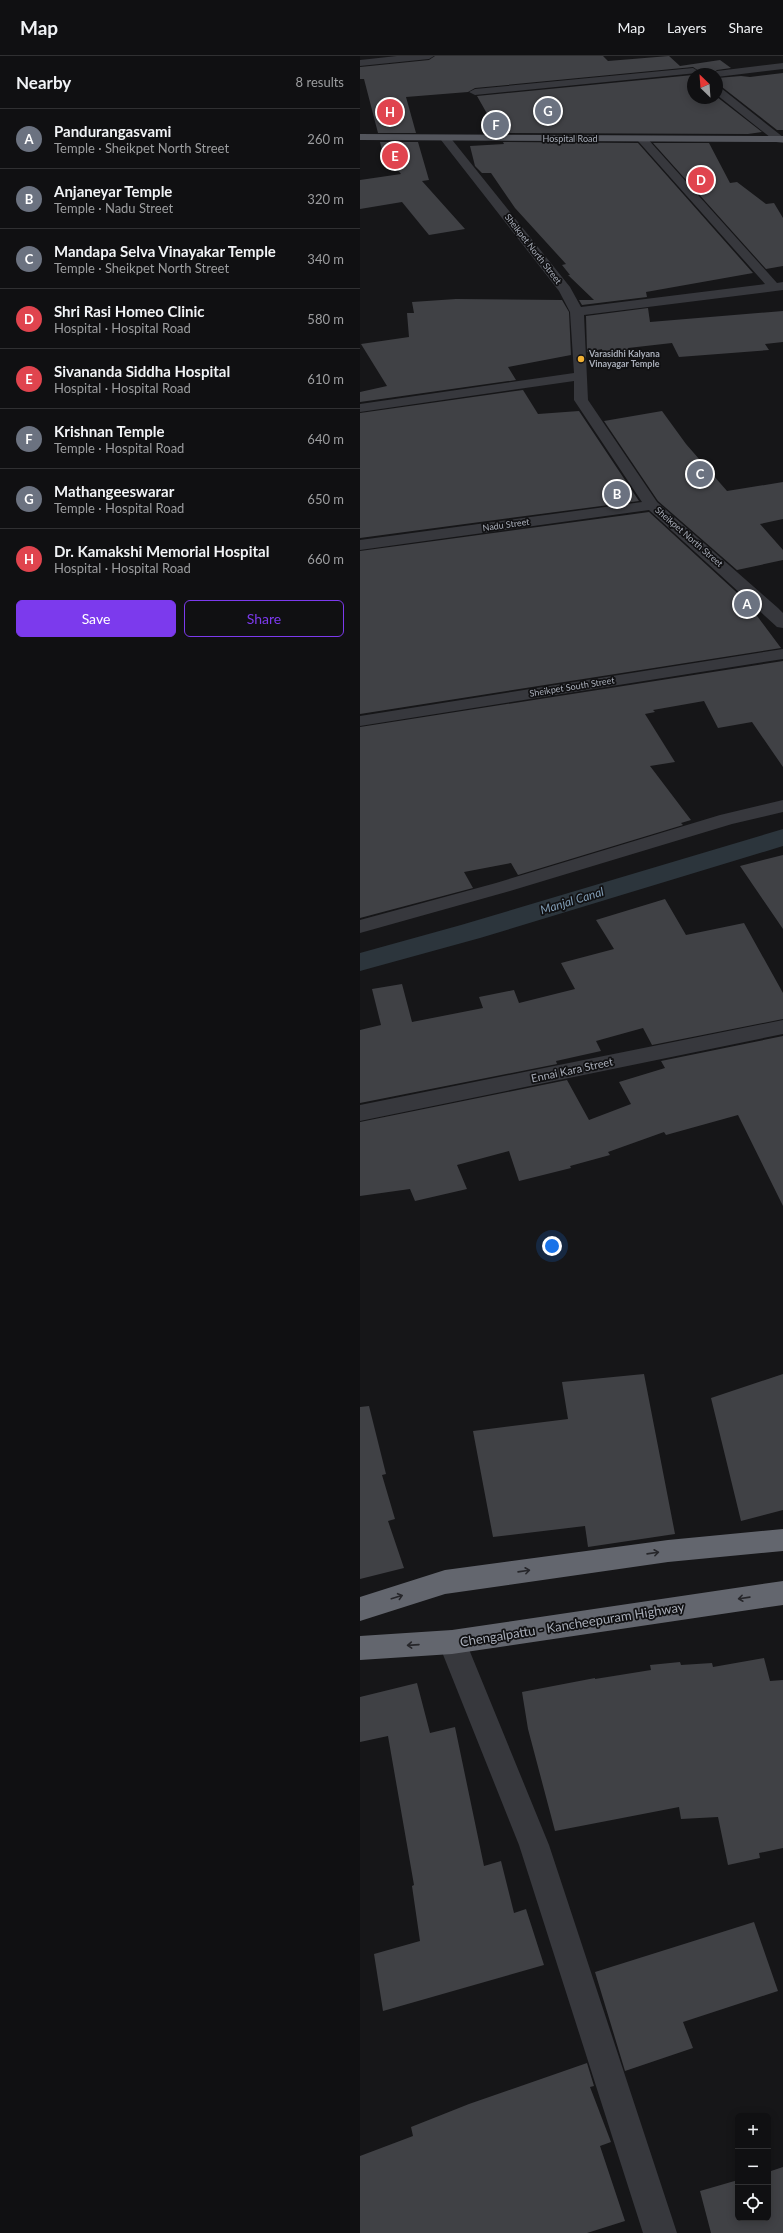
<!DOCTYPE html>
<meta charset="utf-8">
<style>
:root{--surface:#101012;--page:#19191b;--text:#f1f3f6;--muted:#9c9d9f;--line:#303032;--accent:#7c3aed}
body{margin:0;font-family:Lato,sans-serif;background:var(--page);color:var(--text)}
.controls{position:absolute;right:12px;bottom:12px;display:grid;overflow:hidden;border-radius:6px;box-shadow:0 2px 10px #0003}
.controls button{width:36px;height:36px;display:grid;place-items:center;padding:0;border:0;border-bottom:1px solid var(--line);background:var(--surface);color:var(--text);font:20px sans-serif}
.compass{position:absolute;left:327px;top:12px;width:36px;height:36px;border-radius:50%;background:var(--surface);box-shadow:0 2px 10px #0003;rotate:335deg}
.you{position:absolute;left:192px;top:1190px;width:14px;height:14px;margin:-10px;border:3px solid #fff;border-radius:50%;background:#1a73e8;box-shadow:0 0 0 6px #1a73e833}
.badge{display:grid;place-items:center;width:26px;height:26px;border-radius:50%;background:var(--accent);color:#fff;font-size:13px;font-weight:700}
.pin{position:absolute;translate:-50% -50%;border:2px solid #fff;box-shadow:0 1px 4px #0006}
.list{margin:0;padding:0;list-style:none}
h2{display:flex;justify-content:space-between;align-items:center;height:52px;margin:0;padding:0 16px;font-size:17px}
h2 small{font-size:13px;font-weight:400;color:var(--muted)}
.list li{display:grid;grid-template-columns:26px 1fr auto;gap:12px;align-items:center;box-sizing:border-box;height:60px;padding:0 16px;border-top:1px solid var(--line)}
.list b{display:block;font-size:15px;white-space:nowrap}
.list p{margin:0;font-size:13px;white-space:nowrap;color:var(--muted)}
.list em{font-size:13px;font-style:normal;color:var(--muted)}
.actions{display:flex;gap:8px;padding:12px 16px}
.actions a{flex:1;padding:9px 0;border:1px solid var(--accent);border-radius:6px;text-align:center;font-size:14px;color:var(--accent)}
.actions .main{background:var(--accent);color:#fff}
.icon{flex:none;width:22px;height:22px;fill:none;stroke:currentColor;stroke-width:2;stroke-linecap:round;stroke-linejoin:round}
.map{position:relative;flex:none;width:423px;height:2177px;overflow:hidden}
header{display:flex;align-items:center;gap:24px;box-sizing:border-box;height:56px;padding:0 20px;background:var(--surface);border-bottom:1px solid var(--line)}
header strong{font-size:19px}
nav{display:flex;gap:22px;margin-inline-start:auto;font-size:14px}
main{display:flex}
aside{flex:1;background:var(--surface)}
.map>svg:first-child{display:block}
</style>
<header>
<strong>Map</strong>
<nav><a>Map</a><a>Layers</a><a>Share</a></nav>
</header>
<main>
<aside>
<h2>Nearby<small>8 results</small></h2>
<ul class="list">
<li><span class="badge" style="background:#6b7280">A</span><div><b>Pandurangasvami</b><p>Temple · Sheikpet North Street</p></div><em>260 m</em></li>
<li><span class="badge" style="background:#6b7280">B</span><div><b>Anjaneyar Temple</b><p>Temple · Nadu Street</p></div><em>320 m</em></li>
<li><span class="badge" style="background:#6b7280">C</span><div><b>Mandapa Selva Vinayakar Temple</b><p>Temple · Sheikpet North Street</p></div><em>340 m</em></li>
<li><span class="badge" style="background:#e0444e">D</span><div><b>Shri Rasi Homeo Clinic</b><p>Hospital · Hospital Road</p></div><em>580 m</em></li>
<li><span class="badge" style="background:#e0444e">E</span><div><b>Sivananda Siddha Hospital</b><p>Hospital · Hospital Road</p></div><em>610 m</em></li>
<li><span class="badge" style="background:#6b7280">F</span><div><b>Krishnan Temple</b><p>Temple · Hospital Road</p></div><em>640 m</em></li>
<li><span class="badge" style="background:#6b7280">G</span><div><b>Mathangeeswarar</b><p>Temple · Hospital Road</p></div><em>650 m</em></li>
<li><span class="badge" style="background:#e0444e">H</span><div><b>Dr. Kamakshi Memorial Hospital</b><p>Hospital · Hospital Road</p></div><em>660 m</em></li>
</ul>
<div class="actions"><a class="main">Save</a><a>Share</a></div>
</aside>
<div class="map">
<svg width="423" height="2177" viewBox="0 0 423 2177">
<rect width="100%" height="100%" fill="#161618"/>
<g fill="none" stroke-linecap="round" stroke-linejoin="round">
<path fill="#2c353c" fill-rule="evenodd" d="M423 773V790L120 882 0 915V897L101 869Z"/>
</g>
<path fill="#404145" d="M75 0H243L248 5 309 0 320 10 360 4 371 12 357 14 351 18H338L339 15 333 11 115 32 108 36 46 41 56 77H18L4 23H0V11L69 4Z
M423 17V74H417L362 31 357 30V22L381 20 390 21Z
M333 19V42L357 41 402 76 388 78 138 77 117 40Z
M20 86H58L69 124 62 125 105 173 69 179 42 146 0 153V124L41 118 22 94Z
M143 86 278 87 393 217 286 236 287 241 222 249 219 244H234L208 219H210L202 209 206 208 155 152 131 117H122L115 110 110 90 144 88Z
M293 87H349L370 127 377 126 406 148 414 147 423 162V210L406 213Z
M96 243 202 244 209 256 211 299 148 311 156 324 0 346V336L27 330 1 288 49 281 47 257H54L52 246Z
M288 252 290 266 423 255V286L405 288 409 294 319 301 312 287 268 292 271 299 243 301 242 293 227 296 226 260Z
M163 334 178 358 219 355 279 445 0 482V357Z
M302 355 326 388 367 435 423 426V463L400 468 423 494V504L377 514 298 445 244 365Z
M289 456 386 545 421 592 0 658V495Z
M423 605V711L392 666 358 672 344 645 293 654 295 656 285 658 315 706 290 710 331 764 321 767 323 769 158 819 151 807 104 816 113 832 0 862V671Z
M423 799V873L380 810Z
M305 843 326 879 384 867 423 937V963L292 989 283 972 236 985 241 995 196 1005 197 1008 0 1047V974L21 969 12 933 42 928 52 966 123 952 119 941 154 934 159 947 215 933 201 907 254 893 236 864Z
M423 980V1150L378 1059 306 1079 304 1076 248 1096 250 1099 210 1110 211 1112 159 1125 149 1095 97 1109 107 1133 55 1145 50 1133 0 1140V1066L207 1024 229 1064 271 1048 259 1026 305 1012 301 1005Z
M284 1318 315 1478 228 1491 225 1470 133 1481 113 1375 208 1363 202 1326Z
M423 1318V1454L381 1465 351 1342Z
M9 1350 26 1418 22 1419 35 1463 28 1465 44 1512 0 1523V1351Z
M404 1602 410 1625 423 1624V1792L399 1797 400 1802 368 1809 358 1761 321 1763 319 1751 195 1775 168 1673 162 1636 235 1622V1623L291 1614 290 1609 320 1606 321 1609 352 1607 353 1611Z
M57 1627 70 1677 95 1671 124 1810 141 1805 154 1857 166 1853 184 1909 23 1955 14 1898 60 1885 52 1830 54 1829 28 1680 0 1686V1641Z
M394 1866 418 1935 323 1966 333 1992 265 2015 235 1916Z
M227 2007 234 2030 230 2031 251 2086 240 2090 265 2165 227 2177H0V2100L53 2080 51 2071 109 2048Z
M423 2111V2177H351L340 2135 378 2124V2162H408V2116Z"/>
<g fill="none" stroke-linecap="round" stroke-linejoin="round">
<path fill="#37383d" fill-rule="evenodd" d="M37 0H74L69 3 0 10V4Z
M423 7V13L357 21V18H352L357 15Z
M333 12 338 15 337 17 115 39 109 36 115 33Z
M357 31 361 32 423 81V87L416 86 357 39Z
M85 79 89 80 210 231 221 251 405 228 278 85 276 83 282 80 286 81 417 227 423 226V234L224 259 228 344 297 446 418 552 423 557V572L417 571 289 454 0 494V484L282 446 214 344V325L0 356V348L214 317 210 256 199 235 81 84 79 82Z
M423 593V603L0 670V660Z
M423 744V756L372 768 150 835 0 877V864L136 827 360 759Z
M423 964V978L0 1065V1049Z
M92 1574 102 1577 106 1586 189 1789 317 2177H283L159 1789 78 1586 82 1577Z"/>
<path fill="#53555c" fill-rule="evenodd" d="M0 78 423 80V86L0 84Z"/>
<path fill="#63666e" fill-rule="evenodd" d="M423 1473V1495L308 1506 85 1538 0 1565V1541L85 1514 308 1484Z
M423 1525V1549L92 1598 0 1604V1580L92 1574Z"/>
</g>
<defs><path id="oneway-shaft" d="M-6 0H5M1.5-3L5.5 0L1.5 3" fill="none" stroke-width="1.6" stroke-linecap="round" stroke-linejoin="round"/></defs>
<g stroke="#26262a">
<use href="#oneway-shaft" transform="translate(293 1497) rotate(-8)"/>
<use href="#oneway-shaft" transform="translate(164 1515) rotate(-8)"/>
<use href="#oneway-shaft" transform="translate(37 1541) rotate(-17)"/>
<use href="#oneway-shaft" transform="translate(384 1542) rotate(172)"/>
<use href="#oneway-shaft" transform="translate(53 1589) rotate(176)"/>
</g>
<circle fill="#f2b134" stroke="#111113" stroke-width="1.5" cx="221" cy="303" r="4"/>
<g text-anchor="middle" stroke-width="3.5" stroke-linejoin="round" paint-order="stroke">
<g font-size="9" fill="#a8adb8" stroke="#111113">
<text x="210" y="86">Hospital Road</text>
<text transform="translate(173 193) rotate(52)" y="3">Sheikpet North Street</text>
<text transform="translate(146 469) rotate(-8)" y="3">Nadu Street</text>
<text transform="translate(329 481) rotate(41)" y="3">Sheikpet North Street</text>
<text transform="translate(212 631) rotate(-9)" y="3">Sheikpet South Street</text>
</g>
<g font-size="9" font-weight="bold" fill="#a8adb8" stroke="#111113" text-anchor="start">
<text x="229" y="301">Varasidhi Kalyana<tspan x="229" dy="10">Vinayagar Temple</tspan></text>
</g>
<g font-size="11" fill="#a8adb8" stroke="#111113">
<text transform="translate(212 1014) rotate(-12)" y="4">Ennai Kara Street</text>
</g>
<g font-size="12" font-style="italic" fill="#7f9bb3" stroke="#111113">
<text transform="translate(212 845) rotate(-17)" y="4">Manjal Canal</text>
</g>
<g font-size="13" fill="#a8adb8" stroke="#111113">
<text transform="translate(212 1568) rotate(-9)" y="5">Chengalpattu - Kancheepuram Highway</text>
</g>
</g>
</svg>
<div class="controls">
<button>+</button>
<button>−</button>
<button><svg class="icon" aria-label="locate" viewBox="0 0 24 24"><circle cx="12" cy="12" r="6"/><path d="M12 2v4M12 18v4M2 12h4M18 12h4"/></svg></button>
</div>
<svg class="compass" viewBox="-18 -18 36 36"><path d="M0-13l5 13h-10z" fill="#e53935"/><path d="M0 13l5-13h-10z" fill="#9c9d9f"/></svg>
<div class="you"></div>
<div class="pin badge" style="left:387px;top:548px;background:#6b7280">A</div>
<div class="pin badge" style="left:257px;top:438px;background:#6b7280">B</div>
<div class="pin badge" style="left:340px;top:418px;background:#6b7280">C</div>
<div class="pin badge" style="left:341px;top:124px;background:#e0444e">D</div>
<div class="pin badge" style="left:35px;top:100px;background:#e0444e">E</div>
<div class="pin badge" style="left:136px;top:69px;background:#6b7280">F</div>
<div class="pin badge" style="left:188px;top:55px;background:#6b7280">G</div>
<div class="pin badge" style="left:30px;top:56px;background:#e0444e">H</div>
</div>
</main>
